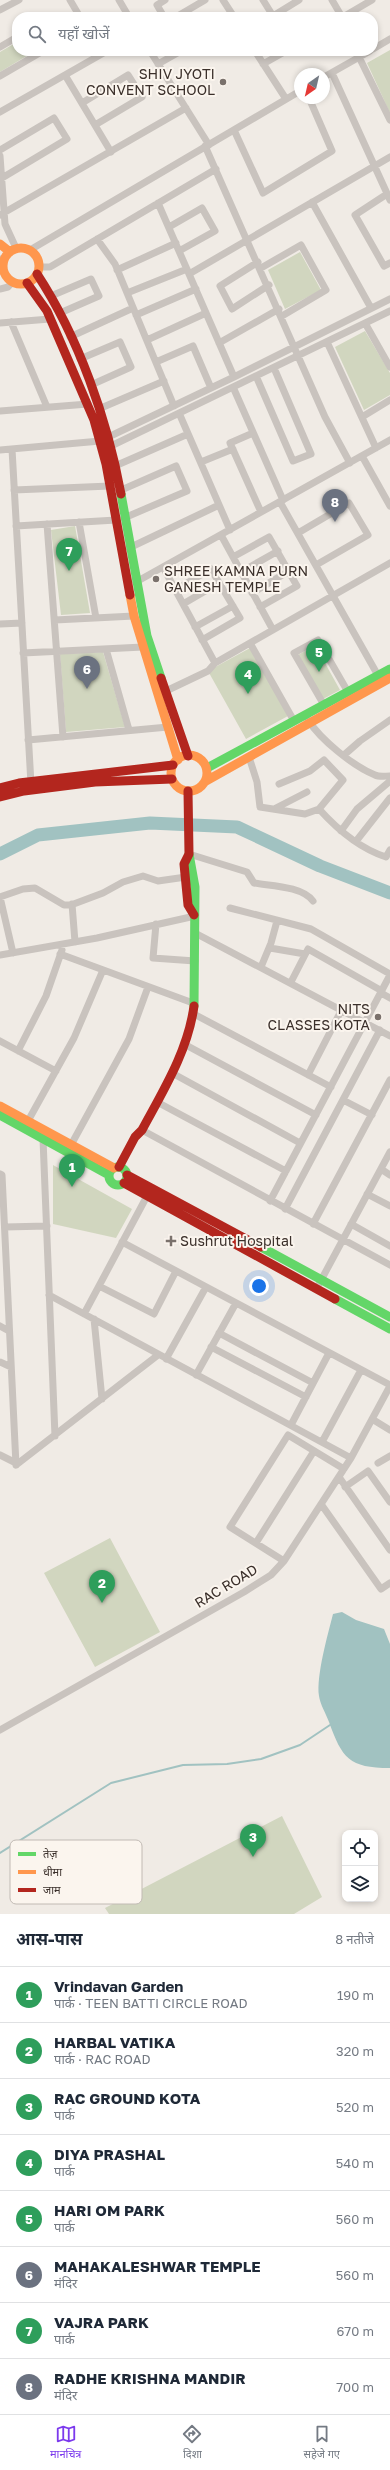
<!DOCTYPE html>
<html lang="hi">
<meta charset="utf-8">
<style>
:root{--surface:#fff;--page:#f2f2f3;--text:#1f2937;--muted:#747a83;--line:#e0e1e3;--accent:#7c3aed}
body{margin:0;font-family:"Golos Text","Noto Sans Devanagari",sans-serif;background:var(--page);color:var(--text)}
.controls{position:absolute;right:12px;bottom:12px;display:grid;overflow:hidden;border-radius:8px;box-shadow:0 2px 6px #0003}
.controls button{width:36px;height:36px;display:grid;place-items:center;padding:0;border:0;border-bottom:1px solid var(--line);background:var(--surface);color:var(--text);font:20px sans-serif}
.compass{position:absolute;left:294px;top:68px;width:36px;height:36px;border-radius:50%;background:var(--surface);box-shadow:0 2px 6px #0003;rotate:214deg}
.you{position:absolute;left:259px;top:1286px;width:14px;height:14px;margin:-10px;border:3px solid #fff;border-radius:50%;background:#1a73e8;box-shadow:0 0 0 6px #1a73e833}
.badge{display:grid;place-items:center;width:26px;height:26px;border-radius:50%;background:var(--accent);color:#fff;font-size:13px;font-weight:700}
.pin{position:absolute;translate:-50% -33px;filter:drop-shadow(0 1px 2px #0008)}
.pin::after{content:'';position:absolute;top:21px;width:14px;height:12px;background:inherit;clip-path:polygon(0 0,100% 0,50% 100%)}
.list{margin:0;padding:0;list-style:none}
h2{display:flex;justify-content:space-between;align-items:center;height:52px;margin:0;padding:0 16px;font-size:17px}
h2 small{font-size:13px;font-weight:400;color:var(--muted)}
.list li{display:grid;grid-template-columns:26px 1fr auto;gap:12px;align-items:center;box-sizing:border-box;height:56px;padding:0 16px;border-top:1px solid var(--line)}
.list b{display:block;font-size:15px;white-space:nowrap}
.list p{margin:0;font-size:13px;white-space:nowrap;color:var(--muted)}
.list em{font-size:13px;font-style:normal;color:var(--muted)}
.icon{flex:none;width:22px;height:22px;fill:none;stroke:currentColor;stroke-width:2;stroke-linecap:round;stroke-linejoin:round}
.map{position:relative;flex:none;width:390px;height:1914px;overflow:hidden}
.search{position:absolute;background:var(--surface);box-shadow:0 2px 6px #0003;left:12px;right:12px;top:12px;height:44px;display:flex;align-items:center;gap:10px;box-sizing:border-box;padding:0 14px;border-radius:16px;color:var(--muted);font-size:15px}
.sheet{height:500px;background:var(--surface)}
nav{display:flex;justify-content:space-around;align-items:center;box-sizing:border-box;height:56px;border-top:1px solid var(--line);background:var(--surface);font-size:11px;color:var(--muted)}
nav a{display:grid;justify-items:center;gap:2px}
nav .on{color:var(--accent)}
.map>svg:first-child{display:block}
</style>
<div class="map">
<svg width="390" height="1914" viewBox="0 0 390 1914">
<rect width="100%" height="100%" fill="#f0ebe5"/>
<path fill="#d1d6bf" d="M17 42V51H35L0 72V52Z
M390 50V113L367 63Z
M300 252 321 290 285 309 268 270Z
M365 331 390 373V395L364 410 335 347Z
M75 526 90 613 61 615 51 530Z
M315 645 340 690 323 699 298 655Z
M250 648 288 716 246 739 208 671Z
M103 652 125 727 66 732 60 654Z
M53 1165 132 1209 116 1238 53 1224Z
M110 1538 160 1632 95 1667 44 1573Z
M282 1816 322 1897 294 1914H109L105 1908Z"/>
<path fill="#a1c2c1" d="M342 1612 356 1620 384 1629 390 1644V1768C349 1768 342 1758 329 1722 326 1714 320 1704 319 1696 316 1676 328 1634 333 1614Z"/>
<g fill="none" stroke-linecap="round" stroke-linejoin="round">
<path stroke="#a1c2c1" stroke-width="2" d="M0 1853 111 1783 183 1765 227 1764 261 1759 300 1745 330 1725"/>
<path stroke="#a1c2c1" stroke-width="13" d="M0 854 38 835 150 823 237 827 320 866 390 893"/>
<path stroke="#c9c3be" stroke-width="7" d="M70 0 80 17
M119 0 129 17
M223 0 234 17
M263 0 273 16 299 0
M332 0 342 17
M0 10 19 0
M164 17 157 5 165 0
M176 17 205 0
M343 17 372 0
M0 47 17 37
M373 49 390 39
M150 51 209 145
M255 51 286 99
M359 57 390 120
M158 64 181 51
M263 64 286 51
M332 73 390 200
M65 75 111 152
M0 76 43 51
M324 77 370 51
M82 103 128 75 142 97 95 125
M0 112 107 51
M234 130 263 193 332 151 309 98
M205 146 325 417 350 463
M0 150 54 118 67 139 2 178
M0 156 5 224 16 248
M387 194 355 215 384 266 390 263
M312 202 371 308
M158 203 234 377
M0 215 186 108
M169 227 202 208 215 231 179 251
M97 239 115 264 174 406
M30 250 300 91
M0 259 4 260
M258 262 220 286 232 309 269 285
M39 267H50L216 169
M261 268 301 245 326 290 282 316
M117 270 176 243
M189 274 390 157
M0 289 8 287 13 281
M127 293 187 269
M51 296 91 279 99 296 60 313
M136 315 196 289
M11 322 47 407
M0 323 50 319
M365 323 390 367
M70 337 133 308
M147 340 206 313
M327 342 376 448
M219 343 279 309
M80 359 120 342 131 367 91 385
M156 362 193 346 211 388
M256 376 293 461 311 454 274 368
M233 387 283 500
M101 408 164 381
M0 411 88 404
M179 413 230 530
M362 417 390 400
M253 433 230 443 261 512
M108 444 111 446 390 311
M12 449 31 784
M0 450 100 441 234 377 390 299
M362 456 390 506
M201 462 233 449
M115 466 188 434
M14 490 110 486
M119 491 176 466 187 491 124 518
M280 502 380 679
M79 522 96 618
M47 524 63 737
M16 526 116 520
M298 533 349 503 368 535 316 565
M221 535 273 630
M129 548 219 505
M233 557 269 537 297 586 260 607
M163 567 215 663
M241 572 278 551
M136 582 390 440
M175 590 211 569 240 618 202 640
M252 593 289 571
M183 604 219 583
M55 620 134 616
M0 624 22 623
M195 627 233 606
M250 643 294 721
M106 649 129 730
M23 653 143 647
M166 691 208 671 215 663 390 563
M324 705 294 653 318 640 348 692
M308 720C321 740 353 766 375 775 379 777 385 776 390 776
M28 740 168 727
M344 755 360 741 390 720
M249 757 257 782 260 807 305 814 319 809C337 829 361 849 386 857L390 850
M279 784 310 771 324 760 343 780 319 809
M274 809 307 792
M341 831 357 809 389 782
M357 840 390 798
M189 854 247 872 254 883C271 886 302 886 313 901
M0 897 23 889 35 888 64 905H71L103 893 123 882 143 876 158 881 186 877
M0 897 13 953
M72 904 75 942
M230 908 311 929 390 974
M156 924 153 958 195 961
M195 933 390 1036
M270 948 305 954
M60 954 193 1003
M0 955 97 938 195 916
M261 967 271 943 277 921
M291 982 308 949 382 991
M381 993 390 998
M192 1013 331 1087
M0 1041 56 1071
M184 1044 316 1115
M18 1051 46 996 62 950
M172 1073 300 1143
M308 1075 342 1009
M343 1100 372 1115
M157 1102 286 1171
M28 1121 74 1038 103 970
M142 1130 390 1265
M43 1139 55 1436
M71 1145 129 1039 148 987
M381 1169 390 1175
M0 1174 2 1175 16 1465
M367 1194 390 1206
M270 1201 390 975
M285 1209 380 1030
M313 1224 390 1080
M351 1224 390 1246
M5 1227 47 1226
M122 1242 390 1385
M319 1284 390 1152
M99 1286 154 1314 176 1271
M49 1295 351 1458
M84 1314 147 1196
M94 1319 102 1399
M0 1326 9 1331
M219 1333 313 1383
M211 1347 306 1397
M166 1359 206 1287
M0 1362 11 1367
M196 1375 236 1303
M372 1419 390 1430
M291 1425 329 1353
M322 1442 361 1370
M0 1455 16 1463
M378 1463 390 1456
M16 1465 158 1355
M339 1477 390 1550
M345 1487 368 1471 390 1502
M321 1504 381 1589 390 1583
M256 1543 314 1451
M284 1561 230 1527 288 1435 344 1469
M0 1730 244 1592 271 1575 284 1561 351 1458 390 1386"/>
<path stroke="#63d668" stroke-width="9" d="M121 494 147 636 161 678
M207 768 390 669
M189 854 195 887 194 1006
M0 1115 109 1175
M109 1176a9 9 0 1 1 18 0a9 9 0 1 1-18 0Z
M261 1247 390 1317
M335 1299 390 1329"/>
<path stroke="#ff974d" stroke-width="9" d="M0 244 10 252
M3 266a18 18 0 1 1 36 0a18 18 0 1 1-36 0Z
M130 595 134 616 178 760
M171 773a18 18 0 1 1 36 0a18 18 0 1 1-36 0Z
M206 781 390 678
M0 1106 114 1168"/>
<path stroke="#b3261e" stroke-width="9" d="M37 274C79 338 107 419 121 494
M27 283 47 311 94 420 106 464 130 595
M161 678 188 756
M0 788 19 783 173 765
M188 791 189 854 184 864 188 905 194 915
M0 797 24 791 95 782 172 779
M119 1167 135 1137 142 1130C163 1091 188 1051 194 1006
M127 1175 261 1247
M124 1183 335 1299"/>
</g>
<g fill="#7a716c" stroke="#fbf5ee" stroke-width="1.5">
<circle cx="223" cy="82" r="4"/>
<circle cx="156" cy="579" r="4"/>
<circle cx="378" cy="1017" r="4"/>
<path d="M169 1235h4v4h4v4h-4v4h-4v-4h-4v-4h4z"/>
</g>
<g text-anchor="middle" stroke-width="4" stroke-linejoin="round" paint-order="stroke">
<g font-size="14" fill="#3b302b" stroke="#fbf5ee" text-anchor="end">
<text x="215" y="79">SHIV JYOTI<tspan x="215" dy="16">CONVENT SCHOOL</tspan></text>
<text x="164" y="576" text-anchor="start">SHREE KAMNA PURN<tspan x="164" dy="16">GANESH TEMPLE</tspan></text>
<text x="370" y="1014">NITS<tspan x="370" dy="16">CLASSES KOTA</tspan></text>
<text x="180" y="1246" text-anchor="start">Sushrut Hospital</text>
</g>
<g font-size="14" fill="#3b302b" stroke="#fbf5ee">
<text transform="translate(226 1586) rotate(-31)" y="5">RAC ROAD</text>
</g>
</g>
<rect x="10" y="1840" width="132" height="64" rx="6" fill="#fbf5ee" stroke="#c1bab4" stroke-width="1"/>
<rect x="18" y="1852" width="18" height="4" fill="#63d668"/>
<rect x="18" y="1870" width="18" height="4" fill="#ff974d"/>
<rect x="18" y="1888" width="18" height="4" fill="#b3261e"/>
<g font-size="11" fill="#3b302b">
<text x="43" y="1858">तेज़</text>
<text x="43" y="1876">धीमा</text>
<text x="43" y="1894">जाम</text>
</g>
</svg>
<div class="controls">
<button><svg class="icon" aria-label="locate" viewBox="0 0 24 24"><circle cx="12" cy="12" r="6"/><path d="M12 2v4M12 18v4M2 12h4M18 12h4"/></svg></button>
<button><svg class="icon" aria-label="layers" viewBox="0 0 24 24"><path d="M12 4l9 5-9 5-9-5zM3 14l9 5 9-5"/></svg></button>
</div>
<svg class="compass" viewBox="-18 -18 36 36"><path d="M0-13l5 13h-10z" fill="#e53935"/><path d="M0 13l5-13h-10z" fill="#747a83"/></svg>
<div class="you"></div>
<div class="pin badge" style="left:72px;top:1187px;background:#2e9e5b">1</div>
<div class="pin badge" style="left:102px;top:1603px;background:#2e9e5b">2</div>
<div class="pin badge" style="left:253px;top:1857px;background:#2e9e5b">3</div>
<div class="pin badge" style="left:248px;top:694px;background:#2e9e5b">4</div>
<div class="pin badge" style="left:319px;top:672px;background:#2e9e5b">5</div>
<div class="pin badge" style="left:87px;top:689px;background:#6b7280">6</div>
<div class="pin badge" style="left:69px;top:571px;background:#2e9e5b">7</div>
<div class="pin badge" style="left:335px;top:522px;background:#6b7280">8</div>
<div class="search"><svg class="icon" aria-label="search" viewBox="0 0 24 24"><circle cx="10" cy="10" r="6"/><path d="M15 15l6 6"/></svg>यहाँ खोजें</div>
</div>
<section class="sheet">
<h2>आस-पास<small>8 नतीजे</small></h2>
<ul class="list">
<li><span class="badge" style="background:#2e9e5b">1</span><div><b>Vrindavan Garden</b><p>पार्क · TEEN BATTI CIRCLE ROAD</p></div><em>190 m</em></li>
<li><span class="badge" style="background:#2e9e5b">2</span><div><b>HARBAL VATIKA</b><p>पार्क · RAC ROAD</p></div><em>320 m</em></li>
<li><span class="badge" style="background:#2e9e5b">3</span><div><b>RAC GROUND KOTA</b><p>पार्क</p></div><em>520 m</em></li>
<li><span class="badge" style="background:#2e9e5b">4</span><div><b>DIYA PRASHAL</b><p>पार्क</p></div><em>540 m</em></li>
<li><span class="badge" style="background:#2e9e5b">5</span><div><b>HARI OM PARK</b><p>पार्क</p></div><em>560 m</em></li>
<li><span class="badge" style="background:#6b7280">6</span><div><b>MAHAKALESHWAR TEMPLE</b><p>मंदिर</p></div><em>560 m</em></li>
<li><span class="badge" style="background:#2e9e5b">7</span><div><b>VAJRA PARK</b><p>पार्क</p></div><em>670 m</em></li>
<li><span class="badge" style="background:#6b7280">8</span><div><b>RADHE KRISHNA MANDIR</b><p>मंदिर</p></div><em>700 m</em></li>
</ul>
</section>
<nav>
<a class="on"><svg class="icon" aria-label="map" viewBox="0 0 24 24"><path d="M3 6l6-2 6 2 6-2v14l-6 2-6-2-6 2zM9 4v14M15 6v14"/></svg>मानचित्र</a>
<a><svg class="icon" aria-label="directions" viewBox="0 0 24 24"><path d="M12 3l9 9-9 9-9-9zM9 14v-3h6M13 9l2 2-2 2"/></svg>दिशा</a>
<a><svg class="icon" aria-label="saved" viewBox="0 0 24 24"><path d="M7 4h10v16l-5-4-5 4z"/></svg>सहेजे गए</a>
</nav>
